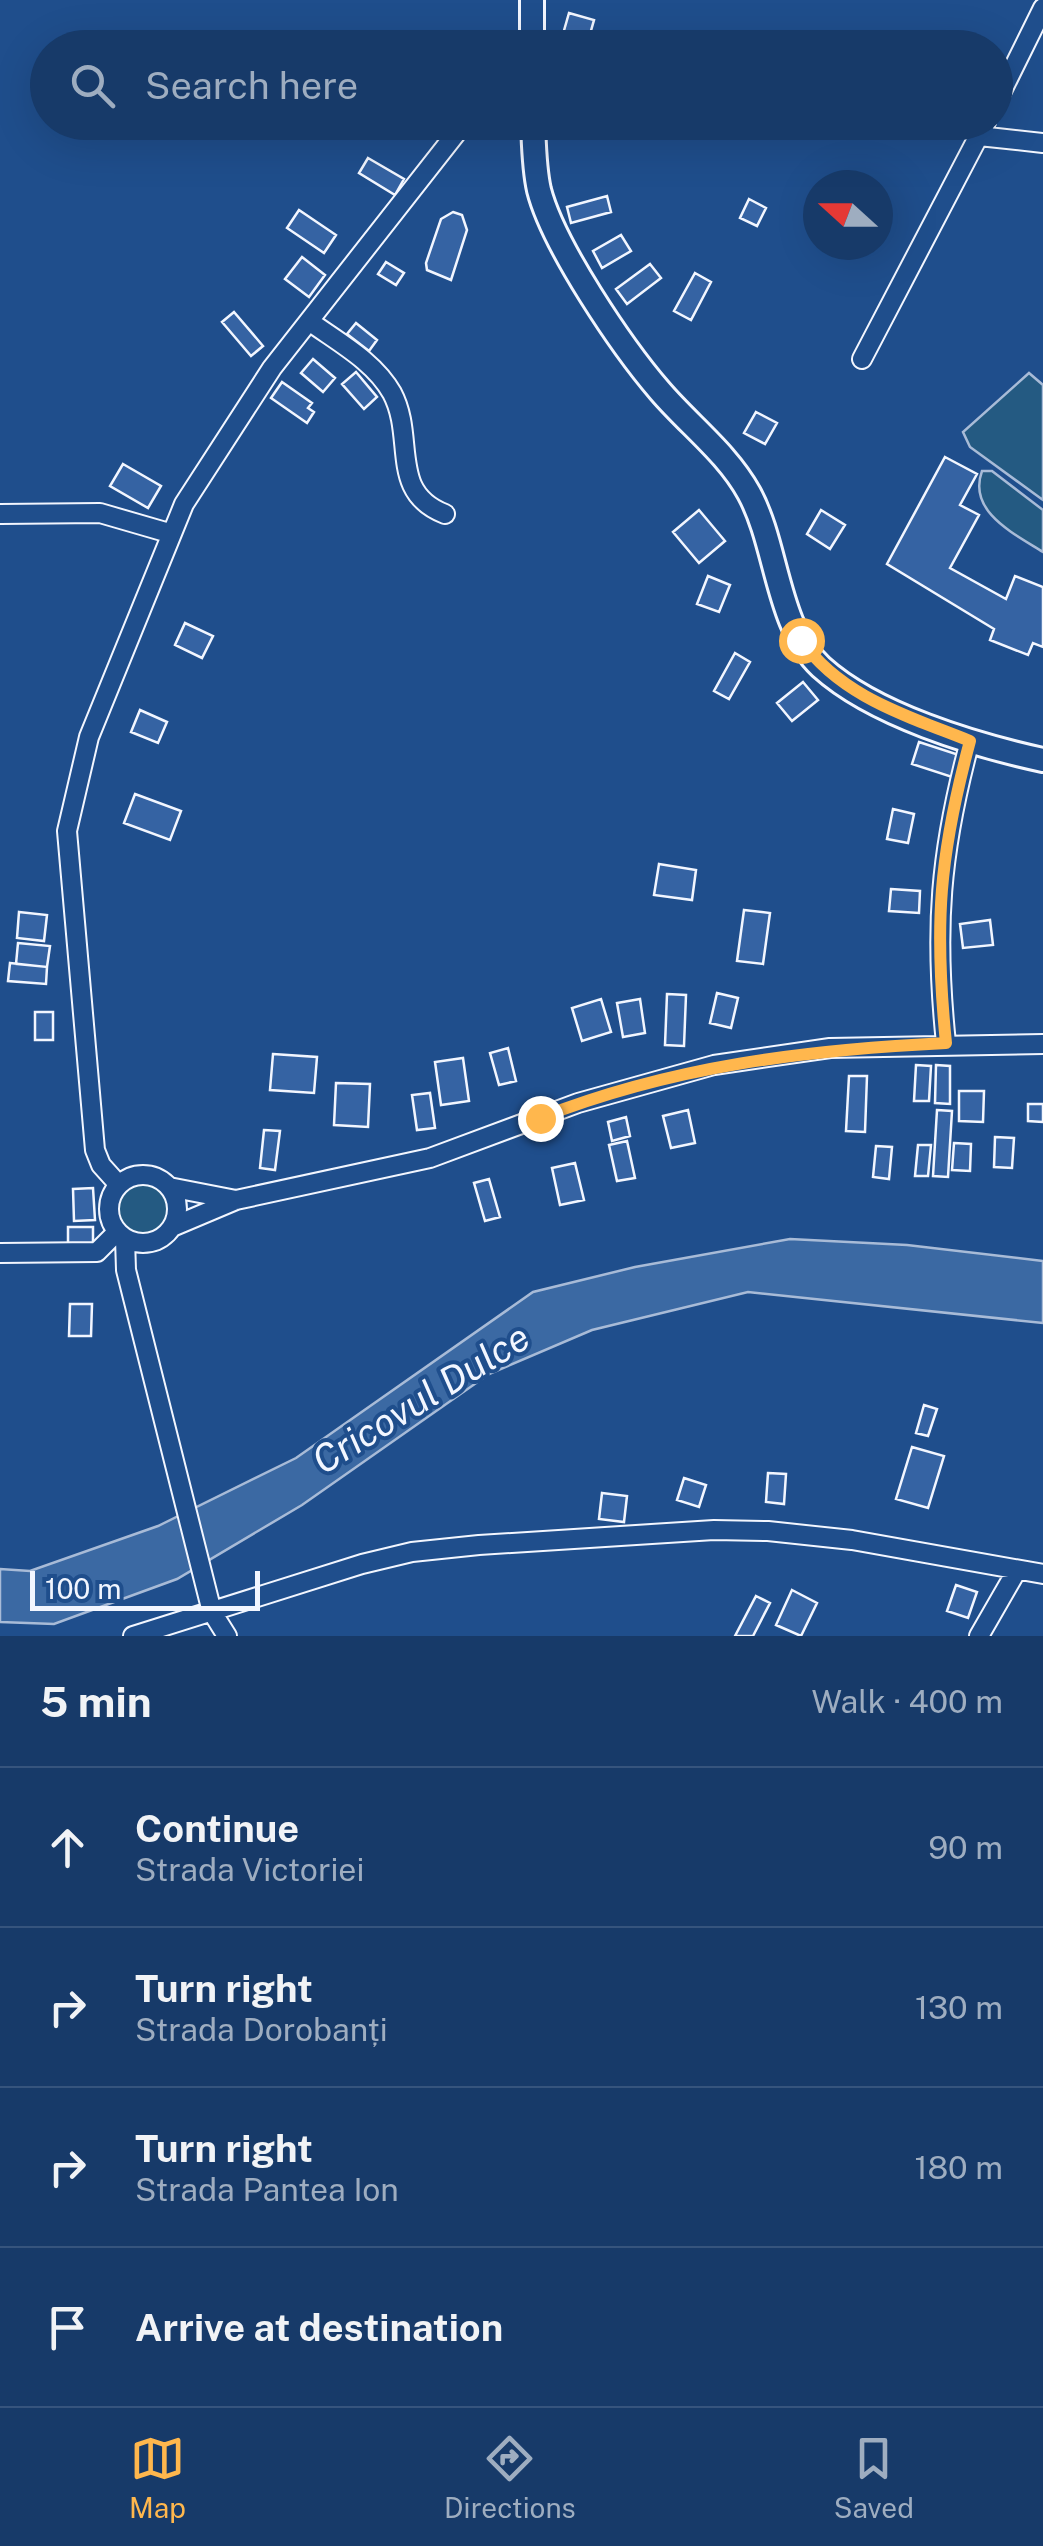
<!DOCTYPE html>
<meta charset="utf-8">
<style>
:root{--surface:#173a69;--page:#20416f;--text:#f1f3f6;--muted:#9eadc0;--line:#36547d;--accent:#ffb74d}
body{margin:0;font-family:"Public Sans",sans-serif;background:var(--page);color:var(--text)}
.compass{position:absolute;left:803px;top:170px;width:90px;height:90px;border-radius:50%;background:var(--surface);box-shadow:0 10px 40px #0002;rotate:291deg}
.scale{position:absolute;left:30px;bottom:25px;width:230px;box-sizing:border-box;padding-left:10px;border:5px solid #f2f6ff;border-top:0;font-size:28px;line-height:35px;white-space:nowrap;color:#f2f6ff;-webkit-text-stroke:8px #1f4e8c;paint-order:stroke}
.stop{position:absolute;width:30px;height:30px;margin:-22px;border:8px solid #ffb74d;border-radius:50%;background:#fff}
.stop.end{background:#ffb74d;border-color:#fff;box-shadow:0 2px 10px #0008}
.list{margin:0;padding:0;list-style:none}
h2{display:flex;justify-content:space-between;align-items:center;height:130px;margin:0;padding:0 40px;font-size:42px}
h2 small{font-size:32px;font-weight:400;color:var(--muted)}
.list li{display:grid;grid-template-columns:65px 1fr auto;gap:30px;align-items:center;box-sizing:border-box;height:160px;padding:0 40px;border-top:2px solid var(--line)}
.list b{display:block;font-size:38px;white-space:nowrap}
.list p{margin:0;font-size:32px;white-space:nowrap;color:var(--muted)}
.list em{font-size:32px;font-style:normal;color:var(--muted)}
.icon{flex:none;width:55px;height:55px;fill:none;stroke:currentColor;stroke-width:2;stroke-linecap:round;stroke-linejoin:round}
.map{position:relative;flex:none;width:1043px;height:1636px;overflow:hidden}
.search{position:absolute;background:var(--surface);box-shadow:0 10px 40px #0002;left:30px;right:30px;top:30px;height:110px;display:flex;align-items:center;gap:25px;box-sizing:border-box;padding:0 35px;border-radius:55px;color:var(--muted);font-size:38px}
.sheet{height:770px;background:var(--surface)}
nav{display:flex;justify-content:space-around;align-items:center;box-sizing:border-box;height:140px;border-top:2px solid var(--line);background:var(--surface);font-size:28px;color:var(--muted)}
nav a{display:grid;justify-items:center;gap:5px}
nav .on{color:var(--accent)}
.map>svg:first-child{display:block}
</style>
<div class="map">
<svg width="1043" height="1636" viewBox="0 0 1043 1636">
<rect width="100%" height="100%" fill="#1f4e8c"/>
<path fill="#245a82" stroke="#a8bbd7" stroke-width="2.5" d="M1029 373 1043 385V500L970 447 963 432Z
M982 471H992L1043 510V552C1015 534 967 512 982 471Z
M115 1210a28 28 0 1 1 56 0a28 28 0 1 1-56 0Z"/>
<path fill="#3b69a3" stroke="#a8bbd7" stroke-width="2.5" d="M790 1239 907 1245 1043 1261V1323L748 1292 592 1330 489 1374 302 1505 177 1579 54 1624 0 1622V1569L30 1571 158 1526 296 1458 533 1292 635 1267Z"/>
<path fill="#3563a3" stroke="#f2f6ff" stroke-width="2.5" d="M569 13 594 20 586 48H559Z
M368 158 404 179 395 195 359 173Z
M607 196 611 212 571 223 567 207Z
M749 199 766 208 757 226 740 218Z
M299 210 336 235 324 253 287 228Z
M453 212 462 215 467 230 451 280 427 270 426 263 441 219Z
M621 235 631 251 602 268 593 251Z
M302 257 325 275 309 297 285 279Z
M386 262 404 273 396 285 378 274Z
M650 264 661 278 627 304 616 289Z
M695 273 711 282 691 320 674 311Z
M234 312 263 346 251 356 222 322Z
M356 323 377 340 369 351 347 334Z
M313 359 335 378 323 392 301 373Z
M356 372 377 397 364 409 342 384Z
M282 382 312 403 308 408 314 412 307 423 271 398Z
M756 412 777 423 765 444 744 433Z
M945 457 977 474 960 505 979 515 950 568 1006 599 1015 576 1043 587V647L1033 643 1028 655 990 640 994 629 887 564Z
M123 464 161 486 148 508 110 486Z
M699 510 725 541 699 563 673 532Z
M821 510 845 525 830 549 807 534Z
M708 576 730 585 719 612 697 604Z
M185 623 213 636 202 658 175 645Z
M735 653 750 662 729 699 714 691Z
M803 682 818 700 792 721 777 703Z
M140 710 167 722 158 743 131 732Z
M919 742 959 755 952 777 912 764Z
M135 794 181 811 170 840 124 823Z
M893 809 914 814 908 843 887 839Z
M659 864 696 870 692 900 654 895Z
M891 889 920 891 919 913 889 911Z
M744 910 770 913 763 964 737 961Z
M19 912 47 915 44 941 17 938Z
M990 920 993 945 963 948 960 924Z
M18 943 50 946 47 967 16 964Z
M10 963 47 967 46 984 8 981Z
M717 993 738 998 731 1028 710 1023Z
M667 994 686 995 684 1046 665 1045Z
M601 999 611 1032 582 1041 572 1008Z
M640 999 645 1033 623 1037 617 1003Z
M35 1012H53V1040H35Z
M508 1048 516 1081 499 1085 490 1053Z
M273 1054 317 1057 314 1093 270 1090Z
M463 1058 469 1101 441 1105 435 1062Z
M916 1065 931 1066 929 1101H914Z
M936 1065 950 1066V1104L935 1103Z
M849 1076H867L865 1132 846 1131Z
M336 1083 370 1084 368 1127 334 1125Z
M959 1091H984L983 1122 959 1121Z
M430 1093 435 1128 417 1130 412 1095Z
M1028 1104H1043V1122L1028 1121Z
M688 1110 695 1143 671 1148 663 1116Z
M937 1110 952 1111 948 1177 933 1176Z
M626 1117 630 1136 612 1141 608 1122Z
M264 1130 280 1131 275 1170 260 1168Z
M995 1137 1014 1138 1012 1168 994 1167Z
M627 1141 635 1178 617 1181 609 1145Z
M954 1143 971 1144 970 1171 952 1170Z
M918 1145H931L928 1176H915Z
M876 1146 892 1147 889 1179 873 1177Z
M575 1163 584 1200 560 1205 552 1168Z
M489 1179 500 1217 485 1221 474 1183Z
M93 1188 95 1220 74 1221 73 1189Z
M68 1227H93V1243L68 1244Z
M70 1304H92L91 1336H69Z
M924 1405 937 1409 928 1436 916 1433Z
M912 1447 944 1456 928 1508 896 1499Z
M768 1473 786 1474 784 1504 766 1502Z
M684 1478 706 1485 699 1507 677 1500Z
M602 1493 627 1496 624 1522 599 1519Z
M956 1585 977 1592 968 1618 947 1611Z
M792 1590 817 1603 801 1636 776 1625Z
M756 1596 770 1603 753 1636H735Z"/>
<g fill="none" stroke-linecap="round" stroke-linejoin="round">
<defs>
<path id="minor" d="M996 103 1043 8
M979 136 1043 143
M309 321C338 342 374 361 392 393 416 438 388 492 445 514
M862 359 986 122
M0 514 100 513 169 533
M946 1043C934 929 940 852 970 741
M109 1209a34 34 0 1 1 68 0a34 34 0 1 1-68 0Z
M119 1185 101 1165 95 1150 67 831 89 737 184 504 272 368 465 122
M169 1187 236 1200
M172 1227 236 1200 430 1158 578 1103 714 1065 830 1048 1043 1044
M125 1239 126 1270 212 1612 227 1636
M0 1253 97 1252 117 1232
M133 1636 362 1564 412 1552 479 1545 714 1530 768 1531 852 1540 1043 1574
M979 1636 1017 1570"/>
<path id="major" d="M532 48V0
M533 122C534 145 534 168 539 190 553 245 622 347 660 391 689 425 727 453 749 493 778 546 776 625 821 667 874 715 974 745 1043 760"/>
</defs>
<use href="#minor" stroke="#f2f6ff" stroke-width="22"/>
<use href="#major" stroke="#f2f6ff" stroke-width="28"/>
<use href="#minor" stroke="#1f4e8c" stroke-width="18"/>
<use href="#major" stroke="#1f4e8c" stroke-width="22"/>
</g>
<g fill="none" stroke-linecap="round" stroke-linejoin="round">
<path stroke="#ffb74d" stroke-width="12" d="M540 1118C672 1066 805 1050 946 1043 934 925 939 856 970 741 908 716 841 697 801 640"/>
</g>
<g text-anchor="middle" stroke-width="8" stroke-linejoin="round" paint-order="stroke">
<g font-size="38" font-style="italic" fill="#f2f6ff" stroke="#1f4e8c">
<text transform="translate(421 1399) rotate(-32)" y="13">Cricovul Dulce</text>
</g>
</g>
</svg>
<svg class="compass" viewBox="-18 -18 36 36"><path d="M0-13l5 13h-10z" fill="#e53935"/><path d="M0 13l5-13h-10z" fill="#9eadc0"/></svg>
<div class="scale">100 m</div>
<div class="stop" style="left:801px;top:640px"></div>
<div class="stop end" style="left:540px;top:1118px"></div>
<div class="search"><svg class="icon" aria-label="search" viewBox="0 0 24 24"><circle cx="10" cy="10" r="6"/><path d="M15 15l6 6"/></svg>Search here</div>
</div>
<section class="sheet">
<h2>5 min<small>Walk · 400 m</small></h2>
<ul class="list">
<li><svg class="icon" aria-label="ahead" viewBox="0 0 24 24"><path d="M12 20V5M6 11l6-6 6 6"/></svg><div><b>Continue</b><p>Strada Victoriei</p></div><em>90 m</em></li>
<li><svg class="icon" aria-label="right" viewBox="0 0 24 24"><path d="M7 20v-9h11M14 6l5 5-5 5"/></svg><div><b>Turn right</b><p>Strada Dorobanți</p></div><em>130 m</em></li>
<li><svg class="icon" aria-label="right" viewBox="0 0 24 24"><path d="M7 20v-9h11M14 6l5 5-5 5"/></svg><div><b>Turn right</b><p>Strada Pantea Ion</p></div><em>180 m</em></li>
<li><svg class="icon" aria-label="arrive" viewBox="0 0 24 24"><path d="M6 21V4h12l-3 4 3 4H6"/></svg><div><b>Arrive at destination</b></div></li>
</ul>
</section>
<nav>
<a class="on"><svg class="icon" aria-label="map" viewBox="0 0 24 24"><path d="M3 6l6-2 6 2 6-2v14l-6 2-6-2-6 2zM9 4v14M15 6v14"/></svg>Map</a>
<a><svg class="icon" aria-label="directions" viewBox="0 0 24 24"><path d="M12 3l9 9-9 9-9-9zM9 14v-3h6M13 9l2 2-2 2"/></svg>Directions</a>
<a><svg class="icon" aria-label="saved" viewBox="0 0 24 24"><path d="M7 4h10v16l-5-4-5 4z"/></svg>Saved</a>
</nav>
